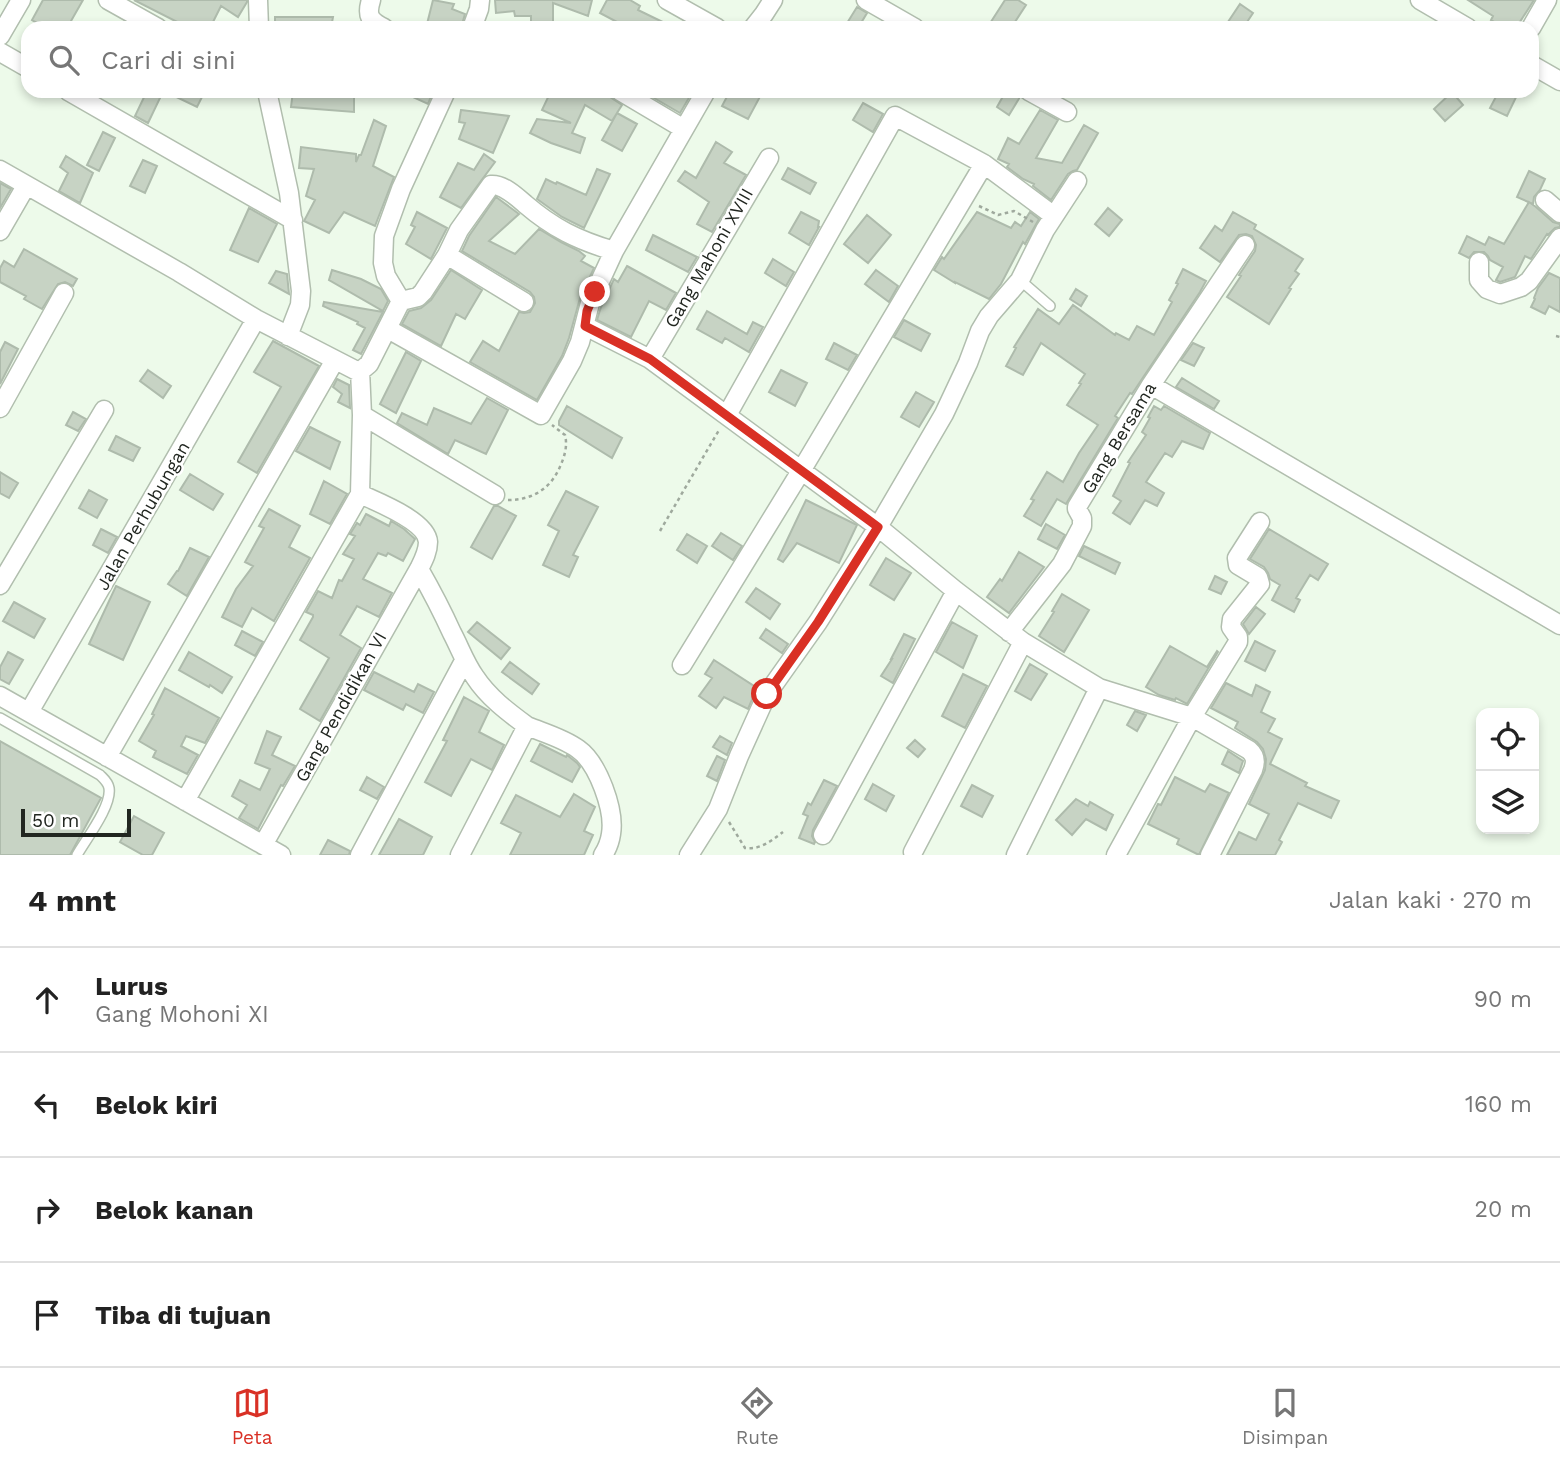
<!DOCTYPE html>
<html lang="id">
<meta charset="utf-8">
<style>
:root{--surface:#fff;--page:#f6f6f6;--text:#222;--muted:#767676;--line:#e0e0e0;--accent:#d93025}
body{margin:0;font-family:"Work Sans",sans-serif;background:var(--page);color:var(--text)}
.controls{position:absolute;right:21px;bottom:21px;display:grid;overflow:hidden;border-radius:14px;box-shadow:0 4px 10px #0003}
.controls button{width:63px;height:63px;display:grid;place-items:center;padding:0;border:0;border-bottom:2px solid var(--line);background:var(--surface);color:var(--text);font:35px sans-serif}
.scale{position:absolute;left:21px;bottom:18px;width:110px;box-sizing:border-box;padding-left:7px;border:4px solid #212620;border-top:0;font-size:19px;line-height:24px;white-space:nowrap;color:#212620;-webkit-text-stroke:5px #fff;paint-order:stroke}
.stop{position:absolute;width:21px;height:21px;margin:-16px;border:5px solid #d93025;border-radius:50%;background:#fff}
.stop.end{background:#d93025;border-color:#fff;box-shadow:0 2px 7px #0008}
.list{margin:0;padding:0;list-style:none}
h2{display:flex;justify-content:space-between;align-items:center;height:91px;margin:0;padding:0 28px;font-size:30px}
h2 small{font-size:23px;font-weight:400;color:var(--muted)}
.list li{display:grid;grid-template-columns:46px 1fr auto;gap:21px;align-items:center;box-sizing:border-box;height:105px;padding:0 28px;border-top:2px solid var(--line)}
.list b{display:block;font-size:26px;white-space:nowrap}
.list p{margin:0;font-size:23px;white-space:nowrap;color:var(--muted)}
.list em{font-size:23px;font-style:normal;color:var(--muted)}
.icon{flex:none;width:38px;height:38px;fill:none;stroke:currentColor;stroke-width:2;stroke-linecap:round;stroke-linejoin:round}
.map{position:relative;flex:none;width:1560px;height:855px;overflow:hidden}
.search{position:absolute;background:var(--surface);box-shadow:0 4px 10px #0003;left:21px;right:21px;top:21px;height:77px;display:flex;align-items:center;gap:18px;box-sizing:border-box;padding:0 24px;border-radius:21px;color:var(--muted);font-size:26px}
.sheet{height:511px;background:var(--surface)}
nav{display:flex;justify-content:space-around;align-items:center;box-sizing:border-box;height:98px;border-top:2px solid var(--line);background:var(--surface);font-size:19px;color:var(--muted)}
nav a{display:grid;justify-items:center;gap:4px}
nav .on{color:var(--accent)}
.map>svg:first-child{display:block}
</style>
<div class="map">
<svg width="1560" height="855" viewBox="0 0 1560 855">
<rect width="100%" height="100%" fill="#edfaea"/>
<path fill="#c7d3c4" stroke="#aebbac" stroke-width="2" d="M43 0H83L67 28H46L32 20Z
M134 0H247V2L238 17 221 6 210 28H189Z
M433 0 454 4 452 9 465 14 461 28H426Z
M495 0H592L588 16 553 3V28H531V16H515L514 11 496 13Z
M607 0H630L640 6 638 10 675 28H617L619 23 600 13Z
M1005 0H1018L1026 5 1011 28H987Z
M1468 0H1534L1516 28H1505L1491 20 1493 16Z
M1240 4 1253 13 1243 28H1224Z
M857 7 867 13 858 28H844Z
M275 17H333L331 28H275Z
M147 91 160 98 148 123 135 116Z
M164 91H205L197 107Z
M293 91 354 97V112L291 107Z
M400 91H433L428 104Z
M551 91H609L610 97 622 105 612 121 585 105 572 133 585 138 580 153 551 143 530 133 537 119 571 123 542 110Z
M642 91H693L680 113Z
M730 91H763L748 119 722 106Z
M1006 91H1018L1020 97 1009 115 997 107Z
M1499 91H1519L1507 116 1490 108Z
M1452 92 1463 105 1445 121 1434 109Z
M863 103 883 114 873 132 853 120Z
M461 110 509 116 493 153 459 139 465 123 459 122Z
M1040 110 1058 120 1036 158 1062 163 1084 125 1098 133 1077 170 1073 171 1068 174 1051 200 1033 186 1034 184 1023 179 1007 167 1009 164 998 159 1008 138 1019 144Z
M617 113 637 124 622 151 602 140Z
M374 120 386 126 373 166 394 177 375 226 344 212 329 233 304 221 315 200 306 196 314 169 299 168 301 147 356 154V162L359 155H361Z
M103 132 115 138 99 171 87 165Z
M716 142 732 152 724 163 746 175 712 232 697 224 709 202 678 181 685 171 696 178Z
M484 154 495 162 461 208 440 197 458 163 474 170Z
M66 156 93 173 80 203 59 191 68 173 60 167Z
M143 160 157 166 145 193 130 186Z
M788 168 816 183 810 194 782 179Z
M597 169 610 174 584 228 562 217 537 199 546 179 556 184 557 182 586 195Z
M1529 171 1545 179 1540 190 1534 197 1533 204 1517 197Z
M0 183 11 189 0 208Z
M496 197 519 214 489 241 515 254 539 229 561 242 579 251 585 256 581 261 594 268 580 298 569 338 562 356 537 400 470 362 483 341 499 351 519 312 524 313 530 312 535 303 534 297 530 292 462 251 469 236Z
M1529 202 1536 207 1553 222 1560 224V227L1555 228 1548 235 1547 234 1531 259 1525 256 1515 277 1500 282 1496 280 1503 267 1490 260 1488 256 1484 252H1474L1469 258 1459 253 1467 236 1485 245 1489 237 1504 244Z
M249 208 277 224 258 262 230 250Z
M1108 208 1122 220 1109 236 1095 224Z
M417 212 447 228 431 259 406 244 415 227 411 225Z
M801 212 819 221 818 227H819L809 245 789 233Z
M977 212 1011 228 1015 222 1021 226 1030 212 1039 219 1025 244 1023 242 1001 284 989 299 955 282V283L934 270 942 257 944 259Z
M1233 212 1256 225 1254 229 1303 259 1295 271 1299 274 1289 288 1291 289 1269 324 1227 297 1241 276 1239 275 1255 251 1256 245 1252 236 1246 234 1239 235 1220 262 1200 248 1215 226 1222 231Z
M867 215 891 235 868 263 844 244Z
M653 235 697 257 688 272 646 250Z
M24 249 77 279 73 286 65 282 58 284 42 309 24 299 26 296 0 282V268L4 261 14 267Z
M773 259 794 272 786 286 765 273Z
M627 266 676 293 666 310 649 301 631 337 597 320 601 307 614 279 618 282Z
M1183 269 1206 281 1200 292 1132 394 1130 393 1115 416 1118 418 1066 504 1057 499 1041 526 1024 516 1034 500 1031 499 1047 472 1063 482 1079 453 1098 425 1067 405 1081 384 1079 383 1085 374 1041 343 1023 375 1006 366 1016 348 1014 347 1038 309 1059 324 1073 305 1115 335 1116 333 1129 340 1137 326 1154 335 1172 302 1169 300 1178 284 1176 283Z
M332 270 361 279 381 289 388 301 383 311 329 280Z
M451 270 482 290 465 319 456 314 441 346 402 324 409 311 421 308 431 300Z
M876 270 898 286 889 302 865 284Z
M276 271 287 274 289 294 269 283Z
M1549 273 1560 278V312L1549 306 1545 314 1531 307 1535 299 1534 298 1538 288Z
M1076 289 1087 296 1081 306 1070 299Z
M324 302 383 312 361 354 353 350 365 328 357 324 358 322 323 306Z
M707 311 747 334 753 322 763 327 749 352 725 338 722 343 697 329Z
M904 320 930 334 921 351 894 337Z
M273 341 319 366 257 473 238 462 281 387 254 372Z
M5 342 18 349 0 384V352Z
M834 343 857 355 848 370 826 359Z
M1193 343 1204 348 1194 366 1181 360Z
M406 352 421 361 396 413 380 404Z
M148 370 171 386 163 398 140 381Z
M781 370 807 383 795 406 769 392Z
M1182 378 1219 401 1214 409 1176 387Z
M337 379 349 385 350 408 338 402 342 394 333 387Z
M916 392 934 402 919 427 901 417Z
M487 398 508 410 486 454 455 440 448 454 397 423 402 413 427 425 434 408 471 424Z
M567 406 622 438 612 458 559 425V421Z
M1154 406 1161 410 1164 406 1210 433 1203 449 1182 441 1172 457 1165 453 1146 482 1164 493 1157 506 1145 500 1130 524 1113 513 1121 501 1113 496 1130 463 1128 462 1146 435 1142 432 1150 418 1148 417Z
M73 412 86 419 78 431 66 425Z
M310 427 340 442 330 469 296 451Z
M116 436 140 448 133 461 109 450Z
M0 472 18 483 9 498 0 493Z
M190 474 223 494 213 510 180 490Z
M324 481 347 494 330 524 310 514Z
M89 490 107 500 97 518 79 508Z
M566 491 598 507 573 555 578 557 569 577 543 565 559 531 548 525Z
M806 500 857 525 839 563 797 543 783 562 778 559Z
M494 506H498L516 516 492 559 471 547Z
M269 509 300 526 289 547 310 558 274 621 252 608 242 627 222 617 236 589 253 566 245 562 264 528 259 526Z
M366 514 389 526 391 521 404 529 415 539 403 561 388 553 386 556 378 553 363 579 392 593 379 617 357 606 340 635 361 648 320 721 300 709 329 658 300 640 313 617V615L306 612 318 591 332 598 339 580 342 581 354 559 343 554 355 536 350 534 357 523 360 525Z
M1046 524 1065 535 1057 549 1038 539Z
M101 529 117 537 108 553 93 545Z
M1269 529 1328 564 1318 580 1310 575 1296 598 1300 600 1294 612 1272 600 1280 585 1270 579 1268 573 1264 567 1250 559Z
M721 533 742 546 733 560 712 546Z
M687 534 707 546 697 563 677 550Z
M1084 546 1120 563 1115 574 1079 556Z
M190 548 209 557 187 596 168 584 177 571H178Z
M1019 552 1044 567 1009 613 987 597 1000 579 1002 581Z
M886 558 911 573 894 600 870 585Z
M1215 576 1227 582 1221 594 1209 589Z
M116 586 150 602 123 660 89 644Z
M756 588 780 604 770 619 746 602Z
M1062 594 1089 610 1064 652 1039 636 1054 612 1052 611Z
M14 602 45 619 34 638 3 621Z
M1256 607 1265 614 1249 634 1243 624Z
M477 622 510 648 501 659 468 632Z
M952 622 977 636 963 668 936 652Z
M766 629 788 644 782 653 760 638Z
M242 631 263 642 255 656 235 645Z
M904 634 915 639 893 683 881 676 892 659H891Z
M1255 641 1275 651 1265 671 1245 661Z
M1170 646 1207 667 1217 651 1218 652 1187 704 1176 698 1175 700 1159 695 1146 687Z
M8 652 23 660 9 684 0 679V667Z
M189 652 232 677 222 693 210 685 209 687 179 670Z
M714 660 757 688 748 709 724 697 716 708 699 696 712 678 705 674Z
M510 662 539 684 532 694 502 672Z
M1030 664 1047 674 1031 700 1015 691Z
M374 672 414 692 418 684 434 692 423 713 406 704 403 710 364 690Z
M963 674 987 686 965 728 942 716Z
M1226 683 1252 696 1256 685 1270 692 1261 712 1275 719 1268 732 1282 739 1270 764 1307 783 1305 786 1339 801 1331 818 1298 803 1279 840 1282 842 1275 855H1227L1239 832 1256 840 1269 814 1249 804 1265 770 1266 759 1263 749 1257 742 1235 728 1238 722 1211 708Z
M165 688 219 718 205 743 186 736 181 746 198 755 187 774 153 757 156 751 139 741 154 715 152 714Z
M464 697 489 711 479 732 504 745 492 770 471 759 451 796 425 782 447 741 443 740Z
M1135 711 1146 715 1137 731 1127 725Z
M267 731 281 737 272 755 295 766 283 786 281 785 258 829 239 818 247 805 232 796 240 780 260 790 270 769 255 763Z
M720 736 732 743 727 755 713 747Z
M915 740 925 749 918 757 907 748Z
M0 741 101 798 70 855H0Z
M540 744 566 757 567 755 577 763 580 767 572 782 531 761Z
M1228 751 1243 761 1239 773 1222 764Z
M717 756 725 760 717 781 707 776Z
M367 777 384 787 377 799 360 790Z
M1175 777 1205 792 1210 784 1229 793 1199 855 1177 844 1179 839 1148 824 1158 804 1161 805Z
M824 780 837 786 813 830 812 836 815 842 814 844 799 838 808 816 803 814 808 803 811 805Z
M873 784 894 796 886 811 865 799Z
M972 785 993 796 982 817 961 806Z
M574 794 595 807 584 831 593 835 584 855H510L521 833 501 823 516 795 560 817Z
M1076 799 1088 806 1090 802 1113 815 1106 830 1086 819 1072 835 1056 820Z
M134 816 164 833 152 855H143L120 842Z
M399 819 432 837 423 855H379Z
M328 840 350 851 349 855H320Z"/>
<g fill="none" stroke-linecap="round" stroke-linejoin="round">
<defs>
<path id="service" d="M1020 280 1050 306
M0 718 100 775C104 779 108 782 109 788 112 806 86 839 77 855"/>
<path id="minor" d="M108 0 158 28
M258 0 259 28
M371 0C366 16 370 21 384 28
M667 0 717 28
M866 0 915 28
M1420 0 1468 28
M472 28 479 9 480 0
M753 28 764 14 773 0
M1531 28 1547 0
M0 36 21 0
M0 52 28 68
M1532 65 1560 81
M68 91 293 220
M267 91 289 193 301 291 300 305 288 336
M620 91 684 129
M1029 91 1067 112
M0 170 179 272 256 319 357 371 363 369 369 364 401 301 418 297 423 292 447 255 459 230 491 185C503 184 516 196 525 204 553 228 577 240 614 251
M1545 200 1560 213
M0 231 26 186
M447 255 524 302
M1479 262V280L1487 289 1500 294 1521 287 1529 281 1560 238
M401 301 386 276 383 263 384 236 401 189 446 91
M585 326 650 359 878 527 956 591 1023 642 1099 688 1192 717 1249 750C1256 756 1256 762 1253 770L1210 855
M388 329 541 415 572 361 580 342 590 303 614 251 706 91
M650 359 769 158
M1151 385 1560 625
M0 408 64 293
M362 415 495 495
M727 415 895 116 984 164 1054 216
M419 569C431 590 442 611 452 633 460 648 465 663 475 677 488 697 508 712 527 726L460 855
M0 585 104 410
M1009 632 1062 564 1082 526V518L1077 509V507L1151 385 1245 245
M682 665 801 471 984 164
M0 696 281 855
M29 712 256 319
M527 726C544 733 563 738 578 749 598 763 615 810 611 834 610 841 607 849 603 855
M107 757 335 360
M185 801 360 494 362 415 360 370
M823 835 956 591
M263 845 419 569C423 561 428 552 428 542 427 521 377 502 360 494
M913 852 1023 642
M360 855 464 661
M689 855 718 809 739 756 767 694 818 622 878 527 944 414 968 363 980 331 989 316 1020 280 1045 230 1077 181
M1016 855 1099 688
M1116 855 1192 717 1238 642V637L1231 627 1232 619 1260 584 1258 577 1238 565 1237 558 1260 522"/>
</defs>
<use href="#service" stroke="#b1beae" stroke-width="12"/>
<use href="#minor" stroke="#b1beae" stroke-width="21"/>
<path stroke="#9fa99d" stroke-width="2.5" stroke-dasharray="3.5 3.5" stroke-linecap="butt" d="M979 206 998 215 1014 211 1033 222
M1556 336 1560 337
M508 500C531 500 549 490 559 469 564 458 568 447 565 435L552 425
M660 531 719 430
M729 822 745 848C760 850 771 841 783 832"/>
<use href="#service" stroke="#fff" stroke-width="9"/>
<use href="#minor" stroke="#fff" stroke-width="18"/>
</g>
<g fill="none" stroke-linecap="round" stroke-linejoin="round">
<path stroke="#d93025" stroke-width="9" d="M595 292 587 311 585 326 650 359 878 527 818 622 767 694"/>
</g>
<g text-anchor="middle" stroke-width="5" stroke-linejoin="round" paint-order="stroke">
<g font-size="18" fill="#212620" stroke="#fff">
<text transform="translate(709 258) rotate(-60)" y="6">Gang Mahoni XVIII</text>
<text transform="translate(1119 438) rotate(-59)" y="6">Gang Bersama</text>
<text transform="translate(143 516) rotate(-60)" y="6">Jalan Perhubungan</text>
<text transform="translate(341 707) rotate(-61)" y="6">Gang Pendidikan VI</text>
</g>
</g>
</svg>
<div class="controls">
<button><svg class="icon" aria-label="locate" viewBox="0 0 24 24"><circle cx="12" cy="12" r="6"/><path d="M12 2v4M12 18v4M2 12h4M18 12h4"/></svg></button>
<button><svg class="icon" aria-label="layers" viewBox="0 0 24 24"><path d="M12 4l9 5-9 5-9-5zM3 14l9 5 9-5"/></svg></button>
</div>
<div class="scale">50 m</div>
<div class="stop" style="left:767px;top:694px"></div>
<div class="stop end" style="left:595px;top:292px"></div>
<div class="search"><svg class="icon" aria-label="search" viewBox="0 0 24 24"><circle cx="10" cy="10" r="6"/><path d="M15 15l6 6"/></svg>Cari di sini</div>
</div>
<section class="sheet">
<h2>4 mnt<small>Jalan kaki · 270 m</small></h2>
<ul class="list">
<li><svg class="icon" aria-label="ahead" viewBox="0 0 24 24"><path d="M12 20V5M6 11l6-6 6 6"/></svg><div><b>Lurus</b><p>Gang Mohoni XI</p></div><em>90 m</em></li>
<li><svg class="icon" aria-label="left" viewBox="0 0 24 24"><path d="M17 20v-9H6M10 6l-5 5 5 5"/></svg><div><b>Belok kiri</b></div><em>160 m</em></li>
<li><svg class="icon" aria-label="right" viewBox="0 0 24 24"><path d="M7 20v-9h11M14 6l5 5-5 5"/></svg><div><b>Belok kanan</b></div><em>20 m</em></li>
<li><svg class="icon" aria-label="arrive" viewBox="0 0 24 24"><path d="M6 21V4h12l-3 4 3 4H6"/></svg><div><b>Tiba di tujuan</b></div></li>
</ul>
</section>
<nav>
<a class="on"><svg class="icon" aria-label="map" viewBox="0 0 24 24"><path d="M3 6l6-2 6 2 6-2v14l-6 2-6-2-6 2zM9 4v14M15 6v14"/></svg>Peta</a>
<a><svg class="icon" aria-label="directions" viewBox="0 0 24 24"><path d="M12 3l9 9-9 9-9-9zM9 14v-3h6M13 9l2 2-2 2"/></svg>Rute</a>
<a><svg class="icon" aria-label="saved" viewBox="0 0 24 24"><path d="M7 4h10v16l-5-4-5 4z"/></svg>Disimpan</a>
</nav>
